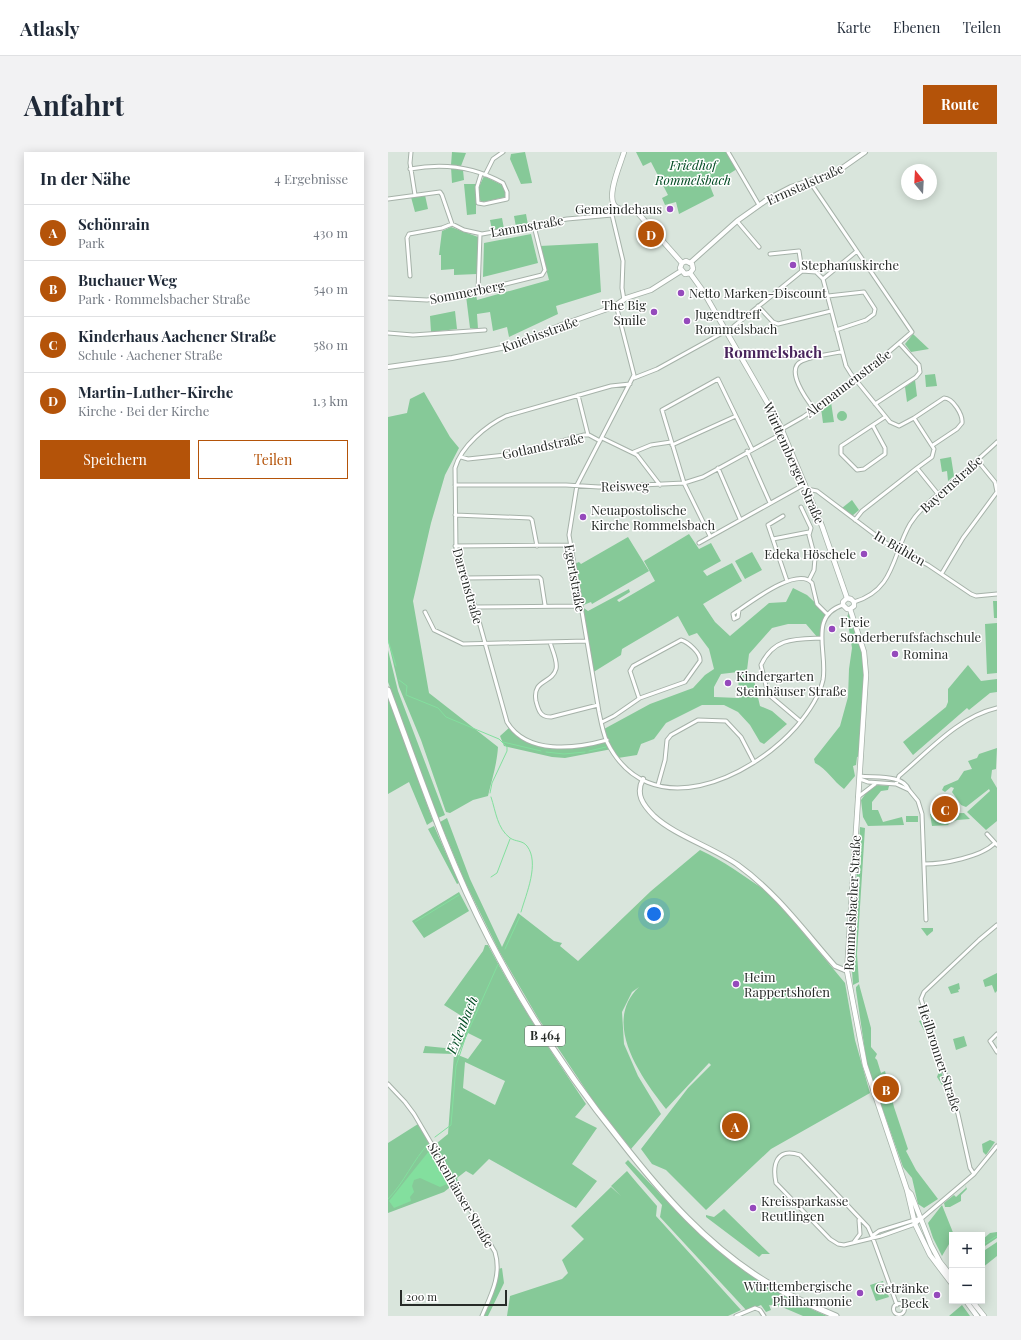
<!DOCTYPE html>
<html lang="de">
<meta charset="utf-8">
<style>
:root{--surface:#fff;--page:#f2f2f3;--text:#1f2937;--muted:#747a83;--line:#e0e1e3;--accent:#b45309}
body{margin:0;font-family:"Playfair Display",serif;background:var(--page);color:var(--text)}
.controls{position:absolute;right:12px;bottom:12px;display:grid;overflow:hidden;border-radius:0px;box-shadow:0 2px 10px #0003}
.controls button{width:36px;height:36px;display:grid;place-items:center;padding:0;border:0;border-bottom:1px solid var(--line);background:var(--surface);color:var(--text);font:20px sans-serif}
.compass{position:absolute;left:513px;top:12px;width:36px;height:36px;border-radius:50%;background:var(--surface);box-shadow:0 2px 10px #0003;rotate:342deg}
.scale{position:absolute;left:12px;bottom:10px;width:107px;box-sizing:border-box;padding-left:4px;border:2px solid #272b28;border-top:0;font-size:11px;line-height:14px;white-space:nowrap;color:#272b28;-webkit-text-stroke:3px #fff;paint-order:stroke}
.you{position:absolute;left:266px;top:762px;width:14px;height:14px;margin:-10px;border:3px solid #fff;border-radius:50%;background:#1a73e8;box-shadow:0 0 0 6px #1a73e833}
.badge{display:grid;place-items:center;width:26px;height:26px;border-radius:50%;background:var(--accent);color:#fff;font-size:13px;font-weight:700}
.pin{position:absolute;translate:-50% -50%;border:2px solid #fff;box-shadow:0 1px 4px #0006}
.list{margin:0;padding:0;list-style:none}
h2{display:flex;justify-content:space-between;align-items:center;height:52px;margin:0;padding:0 16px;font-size:17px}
h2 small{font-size:13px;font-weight:400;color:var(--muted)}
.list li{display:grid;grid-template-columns:26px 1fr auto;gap:12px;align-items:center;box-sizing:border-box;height:56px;padding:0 16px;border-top:1px solid var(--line)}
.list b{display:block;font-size:15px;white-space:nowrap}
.list p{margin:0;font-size:13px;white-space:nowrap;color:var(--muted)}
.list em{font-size:13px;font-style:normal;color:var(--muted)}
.actions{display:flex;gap:8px;padding:12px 16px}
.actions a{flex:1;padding:9px 0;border:1px solid var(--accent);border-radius:0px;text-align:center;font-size:14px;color:var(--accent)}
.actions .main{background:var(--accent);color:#fff}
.map{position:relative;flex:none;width:609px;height:1164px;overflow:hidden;border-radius:0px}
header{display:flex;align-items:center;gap:24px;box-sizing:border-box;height:56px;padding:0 20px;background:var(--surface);border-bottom:1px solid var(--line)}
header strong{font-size:19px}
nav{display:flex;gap:22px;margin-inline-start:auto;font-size:14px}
.intro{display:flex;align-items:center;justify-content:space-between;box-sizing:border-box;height:96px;padding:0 24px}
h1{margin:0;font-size:28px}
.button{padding:10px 18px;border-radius:0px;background:var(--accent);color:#fff;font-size:14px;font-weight:700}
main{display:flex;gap:24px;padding:0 24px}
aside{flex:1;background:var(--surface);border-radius:0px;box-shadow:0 2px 10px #0003}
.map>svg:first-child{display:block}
</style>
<header>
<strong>Atlasly</strong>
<nav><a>Karte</a><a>Ebenen</a><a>Teilen</a></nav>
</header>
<div class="intro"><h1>Anfahrt</h1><a class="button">Route</a></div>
<main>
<aside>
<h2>In der Nähe<small>4 Ergebnisse</small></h2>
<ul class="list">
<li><span class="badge">A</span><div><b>Schönrain</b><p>Park</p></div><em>430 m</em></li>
<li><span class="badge">B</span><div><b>Buchauer Weg</b><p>Park · Rommelsbacher Straße</p></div><em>540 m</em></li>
<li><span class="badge">C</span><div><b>Kinderhaus Aachener Straße</b><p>Schule · Aachener Straße</p></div><em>580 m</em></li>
<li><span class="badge">D</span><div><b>Martin-Luther-Kirche</b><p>Kirche · Bei der Kirche</p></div><em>1.3 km</em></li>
</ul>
<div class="actions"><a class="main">Speichern</a><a>Teilen</a></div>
</aside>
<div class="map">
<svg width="609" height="1164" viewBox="0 0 609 1164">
<rect width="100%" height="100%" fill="#d9e5dc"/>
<path fill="#86c998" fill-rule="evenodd" d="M64 0 78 1 73 14 63 13Z
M137 0 144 31 133 32 122 7 123 2Z
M248 0H340L349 17 322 34 326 44 291 62 288 50 277 53 274 46 280 43 263 10 255 14Z
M63 15 75 18 76 28 64 31Z
M96 24 116 34 118 45 95 50 91 48 90 37Z
M76 32H88V62L79 63Z
M37 43 40 57 27 60 23 45Z
M138 62 140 73 128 75 126 64Z
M114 66 116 77 104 78 102 68Z
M63 75 90 85 89 122 66 123V117L53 118V103H51L54 79Z
M143 82 150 111 95 125 96 91Z
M210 91 213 140 168 154 170 162 121 185 119 175 105 179 102 160 89 162 90 177 82 176 78 144 88 142 89 148 161 128 152 94Z
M67 159 69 177 43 180 42 164Z
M525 182 541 197 523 200 517 192Z
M547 222 549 234 538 235 537 223Z
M527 228 529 244 519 250 517 235Z
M36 240 62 285 71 296 57 323 43 371 25 449 41 541 110 595C109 612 104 627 100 644L85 648 62 661 58 660 33 588 11 535 0 489V265L19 261 22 247Z
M443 250 446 270 435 271 433 256Z
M449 264a5 5 0 1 1 10 0a5 5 0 1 1-10 0Z
M563 305 566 324 560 329 559 319 554 320 552 307Z
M464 348 471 358 464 364 454 356Z
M301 382 311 397 323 391 333 409 315 419 319 424 344 411 354 429 315 452 327 470 342 484 381 451 398 450 405 436 419 443 439 462 436 468 434 486H430L418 472H400L384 476 361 502 359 518 365 524 372 554 384 559 399 572 376 592 372 590 362 573 350 560 336 553H314L278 571 266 587 253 592 249 603 230 606 224 597 177 606 164 605 116 594 112 584 122 575 145 590 181 596 218 588 216 577 262 552 305 536 317 523 326 517 321 497 309 481 301 484 290 464 234 497 233 503 204 521 184 413 191 410 193 412 240 385 261 419 204 452 203 450 193 454 200 459 241 437 242 440 229 448 231 450 267 429 256 409ZM350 520 351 546 326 545V535L333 522Z
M364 400 374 418 357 427 347 409Z
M605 449H609V466H606Z
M462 457 476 504 473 604 469 605 468 613 465 614 467 624 456 637C445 629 439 617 427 611L426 607 452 574 460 545 461 517 464 496 459 465Z
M609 471V521L599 522 597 472Z
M0 498 10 539 57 663 50 666 0 530Z
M580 513 593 529 609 527V540L602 541 581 558 579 556 525 603 515 590 558 555 560 550V537Z
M0 546 45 669 39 673 21 630 0 642Z
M609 596 608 617 604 618 603 626 609 636V669L598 678 579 660 602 639 601 637 578 655 573 653 564 640 566 636 563 635 557 640 554 638 556 634 570 628 576 619 584 617 580 609 589 606 591 602Z
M490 633 501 634 500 638 493 639 484 650V658H490L495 670 514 665 516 673 480 674 475 665 473 648 481 637Z
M576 661 582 667 569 668 560 672 561 673 544 674 542 662Z
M518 664H530V670H518Z
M59 666 82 727 114 795 130 761 166 789 174 791 172 794 190 809 263 739 312 698C341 711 364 731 391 747L393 754 457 831 467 888 482 941 383 997 318 1058 278 1018 264 1012 253 997 300 936 323 913 321 911 278 957C254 926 213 871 251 835L244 840 234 860 236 892 250 924 273 962 243 997 208 953 150 866 111 799 77 730 52 670Z
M46 674 71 731 69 732 40 677Z
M472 675 477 676 469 802 471 830 465 833 463 805Z
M71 740 81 759 36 786 24 769Z
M533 776H545V779L539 784Z
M97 793H100C129 848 163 900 198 952L187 965 209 976 184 1012 209 1029 188 1056 101 1007 85 1023 78 1019 69 1026 70 1029 56 1040 0 1061V991L30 972 44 995 60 982 66 902 35 901 37 894 67 897 80 868 56 853 95 799ZM80 881 94 888 80 907 70 903ZM77 910 117 929 107 953 75 936Z
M609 821V839L607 841 604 833 597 835 595 828Z
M571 831 572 837 570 838 571 840 563 842 560 835Z
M471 832 483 876V895L489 902 487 906 489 908 493 921 497 919 506 955 520 997 518 999 528 1018 550 1047 536 1056 530 1052 524 1026 515 1015 479 913 468 838V835Z
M536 867 541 881 538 882 531 869Z
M576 884 579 894 568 898 565 887Z
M552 917 562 944H561L549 925Z
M602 988 607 990 598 1003 595 1000 594 992Z
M240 1008C264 1033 287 1059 312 1082 349 1117 392 1144 439 1164H415L394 1155 381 1153 383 1158 378 1160 373 1153 359 1159 272 1065 274 1053 237 1011Z
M239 1019 249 1031 242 1036 249 1031 269 1054 268 1064 353 1158 340 1164H119L122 1144 174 1127 180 1121 174 1108 196 1087 183 1074 223 1035 233 1044 223 1034Z
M577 1033 579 1037 573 1043V1049L562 1055H557L556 1051 566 1043 568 1045 578 1036Z
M554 1053 566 1083H564V1087L554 1104 545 1086 540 1071Z
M336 1057 382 1102H374L371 1105 318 1065V1063L326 1065Z
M609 1080V1086L594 1096V1088L602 1081Z
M609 1090V1104L594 1116V1100Z
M114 1116 116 1131 100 1164H94L105 1139 110 1117Z
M495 1129 501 1145 488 1149 482 1133Z
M574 1153 582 1164H561Z"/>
<path fill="#83df9e" d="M41 999 46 1001 62 1027 59 1032 52 1035 32 1026 26 1028 24 1034 26 1040 22 1045 23 1049 6 1056 1 1049Z"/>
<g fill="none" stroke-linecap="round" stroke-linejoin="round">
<path stroke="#83df9e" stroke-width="1" d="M0 488 8 514
M11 528 19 534 18 543 50 556 58 565 111 587 119 595V599L104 631 102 641
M115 590 153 599
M201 599 218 595
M158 600 176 602 197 600
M103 645C108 660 109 676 122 686 128 690 134 688 139 694 152 711 138 742 133 760
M103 725 109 721 122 687
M27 770 71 743
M117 797 132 764
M47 985 63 973 68 914 78 884 111 810
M0 1047C16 1031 25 1008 41 991
M594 1093 609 1084"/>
<defs>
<path id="minor" d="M23 0 22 11 27 43
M340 0 371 53
M22 17C54 11 87 15 115 31L119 40V47L96 52 90 51 89 35 93 22
M97 23 105 7 115 0
M0 47 52 40 54 43 64 72 76 78 94 82 179 67 224 63
M228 55 224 63 235 109 234 136 236 148
M349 69 371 95
M382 102 411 99 414 119 428 120 435 127 469 99
M22 124 19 86 21 82 54 76 64 72
M435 127 458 214 463 222 502 270 511 274 526 266 546 297 544 305 529 316 550 342
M90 140 92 82
M440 144 476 140 487 157 486 162 478 168 448 178
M0 146 39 148 73 143 154 123 157 118 146 74
M228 153 246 223 189 333 181 383 211 560C213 570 215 581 219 590 261 674 362 627 408 575 420 561 431 546 435 528 440 501 420 464 455 453
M370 154 385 170 390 172 443 159
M0 181 25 183 97 178
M246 226 269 217 345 175 414 119
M190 243 200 283
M487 252 528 225 532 220 531 213 512 192
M426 257C419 248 396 217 414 209 425 204 441 202 453 200
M526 266 556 246C565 246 575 263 574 271L569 277 545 293
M485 274 497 296V302L476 317 469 318 453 302V294L497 265
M394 277 415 265 468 228 524 180 422 30
M214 286 249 303 272 333
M284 293 348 264
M359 299 382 351
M246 300 263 293 283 290
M73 305 80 307 126 302 196 283H201L212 289
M330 316 352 367
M67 333H178L211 335 296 331 315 325 395 281
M419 337 429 339 498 391 540 413 583 442 588 444 609 442
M413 355 423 376 421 383 427 406 426 418 421 428
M67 363 142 366 144 368 149 394
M395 364 380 373 399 429
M467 368 474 359 529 316
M322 384 296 331 274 258 330 227 364 297
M385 387 421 380
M311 391 417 332
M67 394 181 393
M554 421 575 386 609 340 607 330 589 308
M77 426 151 425 153 427 157 453
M466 450C507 438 504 403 522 372 532 356 547 345 561 333 577 319 593 305 609 290
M87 455 192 454
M351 458 350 465 346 467 345 462C359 453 409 413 424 431L429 452 439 462
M37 460 46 478 75 492 198 489
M162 490C164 498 170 509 168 517 164 532 144 527 148 549 149 553 150 557 152 560 154 564 158 565 163 565L210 553
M412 569 380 542 373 513C386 485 408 487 434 486
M214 570 226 564 252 546 297 530 312 509C313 501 300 490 293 488L245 514 242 519 251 546
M219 588C187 597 139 603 119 570L87 455 68 397 67 316C73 294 99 273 118 264L223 234 242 232
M472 627 480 630 508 632 521 638C515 622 487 626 472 624
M508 632 511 624C541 599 570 565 609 556
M270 633 277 608 279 588 283 583 310 568 338 569 353 585 366 610
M521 638 530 649 534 662 538 768
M470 645 487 632
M599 682 609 693
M536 712C556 712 593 705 607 691
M609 882 602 889 609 900
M0 932 17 950 26 962 107 1100C114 1123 103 1143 94 1164
M586 1022 582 1016 570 962 533 847 536 840 591 788 609 773
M484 1084 491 1079 533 1066
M466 1090 472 1082 471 1068
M505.5 1157a5.5 5.5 0 1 1 11 0a5.5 5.5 0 1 1-11 0Z
M509 1153 484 1084 480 1075 412 1003C389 995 384 1012 388 1031L442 1087 450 1092 456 1093 493 1084 527 1072 586 1022 609 994
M348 1164 367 1156 372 1158 376 1164"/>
<path id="tertiary" d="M302 111 349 69 380 47 403 35 450 19 477 0
M0 215 64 206 123 194 176 172 225 155 238 146 263 138 293 119
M255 627C247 642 255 653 266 664 286 683 326 696 350 713 389 741 416 779 447 814L459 819"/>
<path id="secondary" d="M236 0C233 11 215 50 230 56 237 59 243 56 249 60L294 111
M294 111 298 109 304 112 305 117 302 121
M294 111 292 116 297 122 302 121
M302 121 315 139 391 271 434 374 459 446
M459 446 455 450V453L459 457H462
M459 446 463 447 466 450V454L462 457
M462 457 476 500 478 523 459 819 477 913 519 1038 527 1072 542 1103 564 1132
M519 1038 523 1042 543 1093 552 1110 564 1125
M578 1149 589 1164
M584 1149 596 1164"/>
<path id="primary" d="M0 538C31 621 59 706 100 785 137 857 181 925 232 988 274 1042 320 1095 380 1131 401 1144 424 1154 448 1164"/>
</defs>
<use href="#minor" stroke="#a6b2a9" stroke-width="5"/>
<use href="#tertiary" stroke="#a6b2a9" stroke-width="6"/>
<use href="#secondary" stroke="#a6b2a9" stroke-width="6"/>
<use href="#primary" stroke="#a6b2a9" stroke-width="7"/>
<use href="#minor" stroke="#fff" stroke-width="3"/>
<use href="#tertiary" stroke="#fff" stroke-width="4"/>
<use href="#secondary" stroke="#fff" stroke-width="4.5"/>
<use href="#primary" stroke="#fff" stroke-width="5"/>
</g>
<g fill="#954abc" stroke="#fff" stroke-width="1.5">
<circle cx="282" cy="57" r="4"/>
<circle cx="405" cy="113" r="4"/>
<circle cx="293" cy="141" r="4"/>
<circle cx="266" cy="160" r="4"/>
<circle cx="299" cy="169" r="4"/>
<circle cx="195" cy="365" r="4"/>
<circle cx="476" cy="402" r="4"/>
<circle cx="444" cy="477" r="4"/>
<circle cx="507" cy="502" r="4"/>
<circle cx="340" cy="531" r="4"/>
<circle cx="348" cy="832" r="4"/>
<circle cx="365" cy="1056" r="4"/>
<circle cx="472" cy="1141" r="4"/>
<circle cx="549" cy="1143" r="4"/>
</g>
<g text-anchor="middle" stroke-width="3" stroke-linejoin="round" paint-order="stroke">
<rect fill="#fff" stroke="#686b68" stroke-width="1" x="137" y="874" width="40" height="20" rx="3"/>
<g font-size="12" font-weight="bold" fill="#272b28">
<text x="157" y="888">B 464</text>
</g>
<g font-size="13" font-style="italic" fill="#004a22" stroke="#fff">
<text x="305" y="18">Friedhof<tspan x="305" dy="15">Rommelsbach</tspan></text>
</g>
<g font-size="13" fill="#272b28" stroke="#fff">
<text transform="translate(417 32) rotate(-24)" y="5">Ermstalstraße</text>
<text transform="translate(139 74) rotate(-10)" y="5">Lammstraße</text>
<text transform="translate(79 140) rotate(-11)" y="5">Sommerberg</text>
<text transform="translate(152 182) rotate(-20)" y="5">Kniebisstraße</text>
<text transform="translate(460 231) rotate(-37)" y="5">Alemannenstraße</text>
<text transform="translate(155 294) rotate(-12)" y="5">Gotlandstraße</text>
<text transform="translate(406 311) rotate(66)" y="5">Württemberger Straße</text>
<text transform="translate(563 332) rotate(-42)" y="5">Bayernstraße</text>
<text transform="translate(237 334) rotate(-1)" y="5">Reisweg</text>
<text transform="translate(512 396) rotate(30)" y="5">In Bühlen</text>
<text transform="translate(187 426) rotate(80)" y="5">Egertstraße</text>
<text transform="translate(80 434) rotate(74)" y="5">Darrenstraße</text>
<text transform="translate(464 751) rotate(-87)" y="5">Rommelsbacher Straße</text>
<text transform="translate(552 906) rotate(72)" y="5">Heilbronner Straße</text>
<text transform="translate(73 1043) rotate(60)" y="5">Sickenhäuser Straße</text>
</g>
<g font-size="13" fill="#272b28" stroke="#fff" text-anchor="start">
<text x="274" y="62" text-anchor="end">Gemeindehaus</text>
<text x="413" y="118">Stephanuskirche</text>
<text x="301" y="146">Netto Marken-Discount</text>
<text x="258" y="158" text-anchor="end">The Big<tspan x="258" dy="15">Smile</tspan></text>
<text x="307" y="167">Jugendtreff<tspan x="307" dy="15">Rommelsbach</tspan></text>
<text x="203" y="363">Neuapostolische<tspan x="203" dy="15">Kirche Rommelsbach</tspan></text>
<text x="468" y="407" text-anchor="end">Edeka Höschele</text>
<text x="452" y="475">Freie<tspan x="452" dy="15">Sonderberufsfachschule</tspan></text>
<text x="515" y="507">Romina</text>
<text x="348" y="529">Kindergarten<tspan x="348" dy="15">Steinhäuser Straße</tspan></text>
<text x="356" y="830">Heim<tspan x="356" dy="15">Rappertshofen</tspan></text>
<text x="373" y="1054">Kreissparkasse<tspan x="373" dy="15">Reutlingen</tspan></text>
<text x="464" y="1139" text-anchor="end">Württembergische<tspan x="464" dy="15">Philharmonie</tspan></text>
<text x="541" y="1141" text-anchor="end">Getränke<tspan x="541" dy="15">Beck</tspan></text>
</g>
<g font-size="14" font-style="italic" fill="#034d24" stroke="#fff">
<text transform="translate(74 873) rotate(-68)" y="5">Erlenbach</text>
</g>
<g font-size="15" font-weight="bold" fill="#48245b" stroke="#fff">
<text x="385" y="206">Rommelsbach</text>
</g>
</g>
</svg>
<div class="controls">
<button>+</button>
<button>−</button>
</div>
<svg class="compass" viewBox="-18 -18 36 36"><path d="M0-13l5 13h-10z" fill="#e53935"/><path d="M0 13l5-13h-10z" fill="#747a83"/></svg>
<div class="scale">200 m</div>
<div class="you"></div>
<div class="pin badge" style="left:347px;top:974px">A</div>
<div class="pin badge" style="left:498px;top:937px">B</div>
<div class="pin badge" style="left:557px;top:657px">C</div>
<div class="pin badge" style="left:263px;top:82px">D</div>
</div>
</main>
